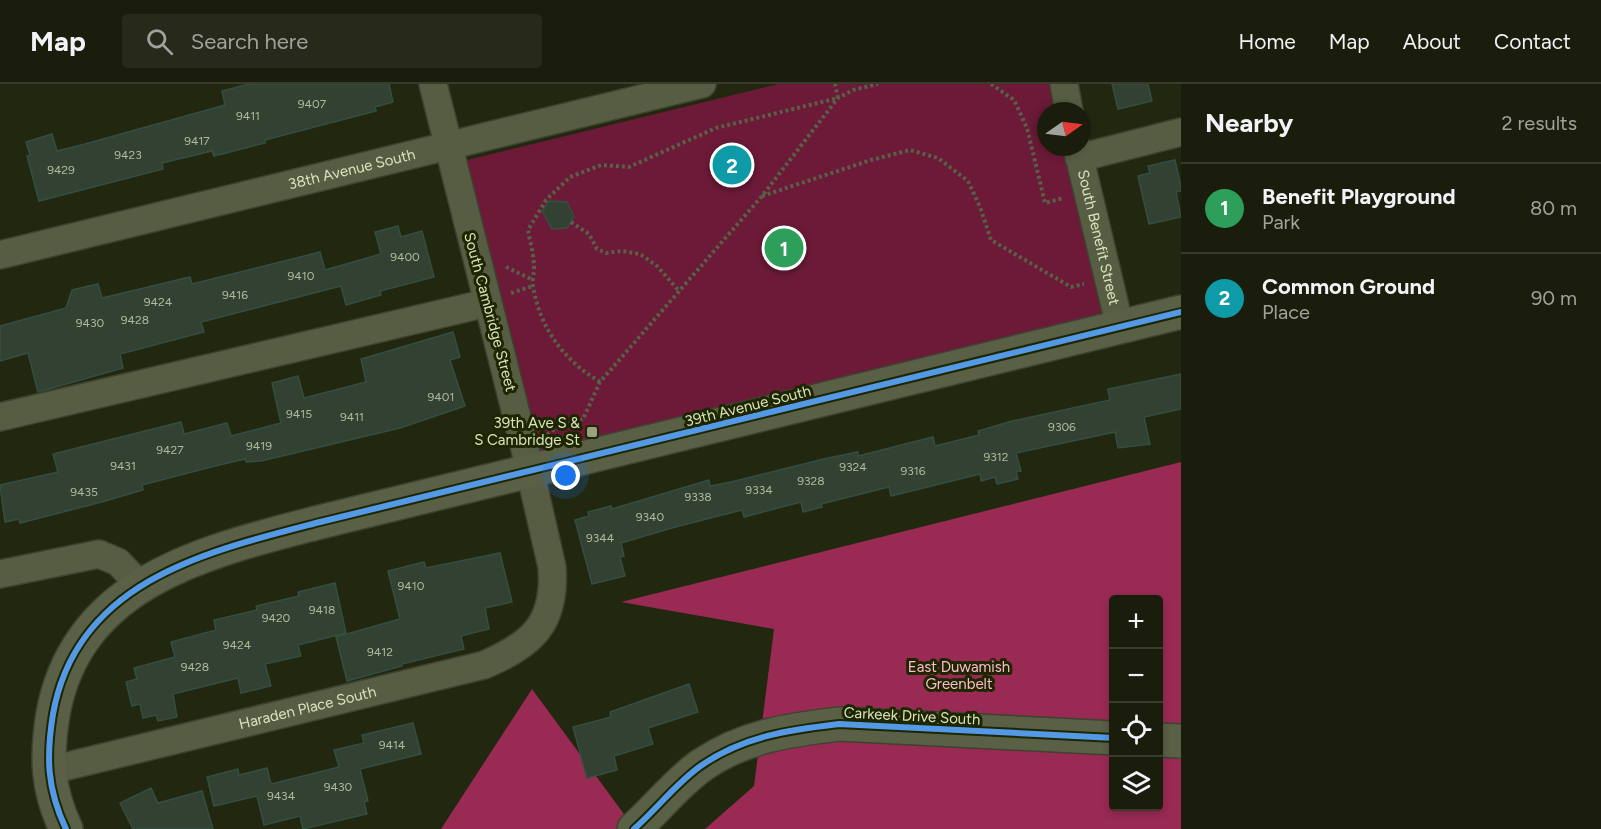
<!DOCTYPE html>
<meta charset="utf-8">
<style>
:root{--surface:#1a1d0c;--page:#272a1a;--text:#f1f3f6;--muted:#9fa29d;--line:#383b2d;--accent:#d93025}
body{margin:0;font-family:Figtree,sans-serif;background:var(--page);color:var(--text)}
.controls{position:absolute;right:18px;bottom:18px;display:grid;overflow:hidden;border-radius:6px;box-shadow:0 3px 9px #0003}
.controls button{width:54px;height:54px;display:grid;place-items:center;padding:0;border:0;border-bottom:2px solid var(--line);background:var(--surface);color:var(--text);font:30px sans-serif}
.compass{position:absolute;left:1037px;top:18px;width:54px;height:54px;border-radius:50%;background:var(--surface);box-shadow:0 3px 9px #0003;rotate:76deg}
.you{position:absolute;left:566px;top:392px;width:21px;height:21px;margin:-15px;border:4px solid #fff;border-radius:50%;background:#1a73e8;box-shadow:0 0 0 9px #1a73e833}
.badge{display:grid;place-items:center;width:39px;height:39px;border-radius:50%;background:var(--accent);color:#fff;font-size:20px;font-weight:700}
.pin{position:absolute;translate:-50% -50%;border:3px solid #fff;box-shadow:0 2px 6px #0006}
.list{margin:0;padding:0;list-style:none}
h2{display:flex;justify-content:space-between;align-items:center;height:78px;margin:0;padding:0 24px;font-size:26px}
h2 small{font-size:20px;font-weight:400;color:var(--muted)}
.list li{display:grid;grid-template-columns:39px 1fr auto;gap:18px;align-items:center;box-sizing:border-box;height:90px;padding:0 24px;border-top:2px solid var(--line)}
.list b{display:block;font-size:22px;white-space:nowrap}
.list p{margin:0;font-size:20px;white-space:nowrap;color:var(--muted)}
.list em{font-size:20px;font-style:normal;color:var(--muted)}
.icon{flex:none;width:33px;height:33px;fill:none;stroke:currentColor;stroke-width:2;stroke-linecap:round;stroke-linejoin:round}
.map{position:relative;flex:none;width:1181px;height:745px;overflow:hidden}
header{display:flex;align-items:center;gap:36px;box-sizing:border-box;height:84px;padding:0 30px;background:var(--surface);border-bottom:2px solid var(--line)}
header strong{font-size:28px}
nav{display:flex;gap:33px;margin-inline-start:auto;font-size:21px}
.search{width:420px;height:54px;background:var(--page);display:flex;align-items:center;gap:15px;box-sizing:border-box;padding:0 21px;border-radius:6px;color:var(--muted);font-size:22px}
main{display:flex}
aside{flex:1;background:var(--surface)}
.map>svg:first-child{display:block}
</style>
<header>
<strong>Map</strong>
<div class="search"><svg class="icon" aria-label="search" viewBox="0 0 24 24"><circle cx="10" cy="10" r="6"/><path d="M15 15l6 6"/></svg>Search here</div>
<nav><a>Home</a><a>Map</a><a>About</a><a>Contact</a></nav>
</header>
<main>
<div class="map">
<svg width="1181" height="745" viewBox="0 0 1181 745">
<rect width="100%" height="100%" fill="#222710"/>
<path fill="#6c1a38" d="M778 0H1062L1068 27H1046V63H1077L1111 247 531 392 451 80Z"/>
<path fill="#992a53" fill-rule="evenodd" d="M1181 378V745H705L754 702 774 545 621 518ZM1114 516H1158V722H1114Z
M532 605 635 745H441Z"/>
<path fill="#324132" stroke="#324f41" stroke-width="1.5" d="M249 0H389L393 18 375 23 376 27 265 56V59L214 72 212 67 162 79 163 85 39 117 27 72 30 71 26 58 52 50 57 67 85 60 225 21 222 7Z
M1112 0H1148L1152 17 1118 25Z
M1175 76 1181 103V107L1176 108 1181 133 1149 140 1138 92 1150 89 1148 82Z
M549 117 567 118 574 132 567 144 552 145 542 127Z
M398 142 401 153 422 147 434 193 380 207 381 211 346 221 341 202 201 238 204 248 120 270 123 284 38 308 28 269 0 277V242L66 224 72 206 98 200 102 214 190 193 192 200 320 168 325 186 381 170 375 148Z
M453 248 460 273 450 276 465 322 400 344 261 377 246 378 245 375 215 382 142 401 143 406 98 419 20 439 19 435 5 438 0 401 58 388 53 370 181 338 184 350 227 339 231 352 281 339 272 299 298 292 304 314 366 298 361 275Z
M1181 290V325L1144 333 1150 360 1118 364 1115 348 1016 369 1021 387 1016 388 1018 395 997 400 995 393 981 397 980 390 891 412 889 403 821 420 822 423 803 428 801 418 744 433 742 426 679 442 621 459 624 472 620 473 625 492 592 500 575 436 589 432 588 428 611 422 612 425 709 396 710 402 731 398 828 374 858 368V372L933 353 935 362 979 351 978 347 1012 337 1110 316 1108 305Z
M500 469 512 518 485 524 489 545 461 552 464 565 402 580V582L347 597 336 553 400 535 388 487 424 478 426 484Z
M335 499 346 549 298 561 301 572 265 580 271 602 241 609 238 594 173 610 177 633 158 637 156 631 143 634 140 620 132 622 126 598 137 595 134 584 175 573 171 558 216 546 214 536 257 526 256 522 299 512 298 508Z
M689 600 698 628 648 644 653 660 614 672 617 686 587 694 573 643 611 633 610 628Z
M413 639 421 670 360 685 368 717 364 718 367 730 303 745 300 732 264 741 257 712 214 722 207 693 238 685 239 691 267 684 271 700 339 683 334 666 364 659 362 651Z
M151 704 158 719 202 707 213 745H133L120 719Z"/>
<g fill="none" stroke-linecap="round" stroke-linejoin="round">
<defs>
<g id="minor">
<path d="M1064 0 1069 27"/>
<path id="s1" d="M1077 63 1120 243"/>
<path d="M1079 74 1181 48"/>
<path id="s2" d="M0 171 702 0"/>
<path d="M0 333 487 219"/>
<path d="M0 490 99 470 118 478 140 501"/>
<path id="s3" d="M47 687 484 581C533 560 556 539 552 483L524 361 433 0"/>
</g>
<path id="major" d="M1158 656 1181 657
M66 745C47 705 46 673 53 630 77 496 208 467 320 438L1181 228
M634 745C657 725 677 698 702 681 744 652 789 646 839 640L1114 654"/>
</defs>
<use href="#minor" stroke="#3e4230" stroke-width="30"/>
<use href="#major" stroke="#3e4230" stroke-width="36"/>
<path stroke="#595f49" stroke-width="4" stroke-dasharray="3 3" stroke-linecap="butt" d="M991 0 1014 16 1027 44 1045 119 1063 114
M762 112 871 76 910 66 938 74 968 97 980 123 991 156 1071 203 1084 200
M571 138 589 150 597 165 606 169 622 167 640 170 657 182 680 208
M506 183 533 196
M511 209 533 202
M600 298C564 276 540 245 533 202 532 196 534 190 534 183 534 171 530 158 528 146L546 116 570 93 601 81 629 83 716 44 838 14 835 0
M547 351 554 345 583 335 600 298 762 112 838 14 853 6 878 0"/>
<use href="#minor" stroke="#565d42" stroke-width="27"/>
<use href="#major" stroke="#596045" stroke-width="33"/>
<defs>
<path id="cycleway" d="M66 745C47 705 46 673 53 630 77 496 208 467 320 438L1181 228
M634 745C657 725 677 698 702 681 744 652 789 646 839 640L1114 654"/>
</defs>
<use href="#cycleway" stroke="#1d2600" stroke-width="10"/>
<use href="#cycleway" stroke="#5399e6" stroke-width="6"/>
</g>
<rect fill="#98a281" stroke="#1d2600" stroke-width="2" x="586" y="342" width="12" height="12" rx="3"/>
<g text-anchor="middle" stroke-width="6" stroke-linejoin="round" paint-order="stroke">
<g font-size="12" fill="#aebb9b">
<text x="312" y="24">9407</text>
<text x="248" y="36">9411</text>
<text x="197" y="61">9417</text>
<text x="128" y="75">9423</text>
<text x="61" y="90">9429</text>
<text x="405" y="177">9400</text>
<text x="301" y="196">9410</text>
<text x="235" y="215">9416</text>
<text x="158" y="222">9424</text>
<text x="135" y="240">9428</text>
<text x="90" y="243">9430</text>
<text x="441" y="317">9401</text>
<text x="299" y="334">9415</text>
<text x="352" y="337">9411</text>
<text x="1062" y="347">9306</text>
<text x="259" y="366">9419</text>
<text x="170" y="370">9427</text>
<text x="996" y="377">9312</text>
<text x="123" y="386">9431</text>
<text x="853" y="387">9324</text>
<text x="913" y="391">9316</text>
<text x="811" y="401">9328</text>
<text x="759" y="410">9334</text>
<text x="84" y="412">9435</text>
<text x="698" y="417">9338</text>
<text x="650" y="437">9340</text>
<text x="600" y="458">9344</text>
<text x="411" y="506">9410</text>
<text x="322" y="530">9418</text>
<text x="276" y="538">9420</text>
<text x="237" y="565">9424</text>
<text x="380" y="572">9412</text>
<text x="195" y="587">9428</text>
<text x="392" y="665">9414</text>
<text x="338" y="707">9430</text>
<text x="281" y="716">9434</text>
</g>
<g font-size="15" fill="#d8e4be" stroke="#1d2600">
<text dy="5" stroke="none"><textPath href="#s2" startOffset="362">38th Avenue South</textPath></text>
<text dy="5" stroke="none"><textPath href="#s1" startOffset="93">South Benefit Street</textPath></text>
<text transform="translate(490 228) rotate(75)" y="5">South Cambridge Street</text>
<text transform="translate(748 322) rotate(-14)" y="5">39th Avenue South</text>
<text dy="5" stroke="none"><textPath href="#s3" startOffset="268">Haraden Place South</textPath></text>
<text transform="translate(912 632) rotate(3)" y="5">Carkeek Drive South</text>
</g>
<g font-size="15" fill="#d8e4be" stroke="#1d2600" text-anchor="end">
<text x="580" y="344">39th Ave S &amp;<tspan x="580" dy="17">S Cambridge St</tspan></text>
</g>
<g font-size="15" fill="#febbcd" stroke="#1d2600">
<text x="959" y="588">East Duwamish<tspan x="959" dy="17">Greenbelt</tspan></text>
</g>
</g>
</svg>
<div class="controls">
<button>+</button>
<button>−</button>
<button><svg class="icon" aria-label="locate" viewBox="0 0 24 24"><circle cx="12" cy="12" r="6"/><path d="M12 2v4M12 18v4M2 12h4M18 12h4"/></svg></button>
<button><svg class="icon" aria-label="layers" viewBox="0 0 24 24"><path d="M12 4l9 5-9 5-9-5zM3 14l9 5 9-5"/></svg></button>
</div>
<svg class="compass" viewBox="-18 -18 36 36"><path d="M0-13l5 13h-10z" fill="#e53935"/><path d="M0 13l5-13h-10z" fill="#9fa29d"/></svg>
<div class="you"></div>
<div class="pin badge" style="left:784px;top:164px;background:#2e9e5b">1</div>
<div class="pin badge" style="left:732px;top:81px;background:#0f9aa8">2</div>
</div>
<aside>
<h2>Nearby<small>2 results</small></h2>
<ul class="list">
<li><span class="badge" style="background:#2e9e5b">1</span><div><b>Benefit Playground</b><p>Park</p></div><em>80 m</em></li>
<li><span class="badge" style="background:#0f9aa8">2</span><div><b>Common Ground</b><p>Place</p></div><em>90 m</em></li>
</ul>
</aside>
</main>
